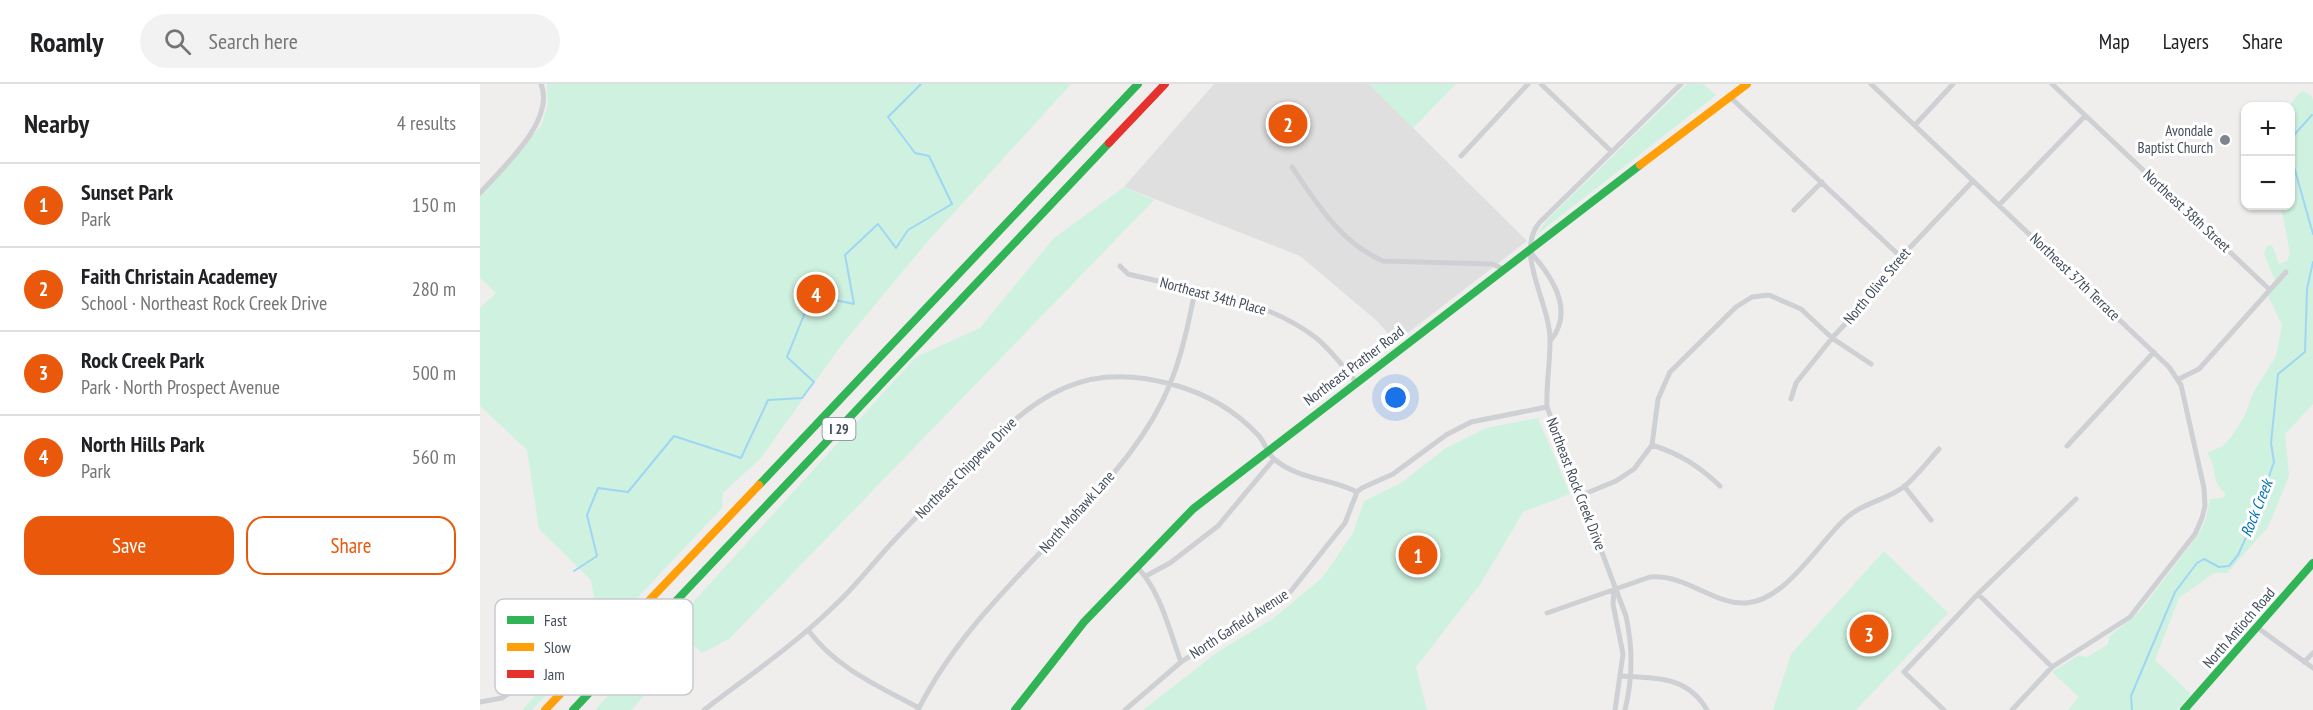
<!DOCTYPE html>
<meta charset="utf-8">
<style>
:root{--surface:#fff;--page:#f2f2f2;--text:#202124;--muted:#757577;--line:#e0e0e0;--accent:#ea580c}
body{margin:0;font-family:"PT Sans Narrow",sans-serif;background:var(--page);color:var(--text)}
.controls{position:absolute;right:18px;top:18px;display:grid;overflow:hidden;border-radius:12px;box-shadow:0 2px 4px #0004}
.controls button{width:54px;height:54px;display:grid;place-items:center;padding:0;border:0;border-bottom:2px solid var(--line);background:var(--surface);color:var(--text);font:30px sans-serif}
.you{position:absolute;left:916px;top:314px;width:21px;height:21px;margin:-15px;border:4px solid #fff;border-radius:50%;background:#1a73e8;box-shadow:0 0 0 9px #1a73e833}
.badge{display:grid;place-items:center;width:39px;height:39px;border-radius:50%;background:var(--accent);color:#fff;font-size:20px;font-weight:700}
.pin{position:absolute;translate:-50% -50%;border:3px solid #fff;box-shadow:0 2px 6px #0006}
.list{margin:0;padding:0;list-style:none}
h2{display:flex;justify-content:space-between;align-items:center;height:78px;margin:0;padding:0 24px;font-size:26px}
h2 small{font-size:20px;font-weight:400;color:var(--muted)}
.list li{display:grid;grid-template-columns:39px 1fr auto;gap:18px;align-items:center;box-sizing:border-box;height:84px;padding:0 24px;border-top:2px solid var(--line)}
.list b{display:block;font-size:22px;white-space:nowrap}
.list p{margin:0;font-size:20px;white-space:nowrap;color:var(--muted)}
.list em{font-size:20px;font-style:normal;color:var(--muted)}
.actions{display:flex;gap:12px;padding:18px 24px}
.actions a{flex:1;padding:14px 0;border:2px solid var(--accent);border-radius:18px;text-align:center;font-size:21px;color:var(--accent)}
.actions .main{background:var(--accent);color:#fff}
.icon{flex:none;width:33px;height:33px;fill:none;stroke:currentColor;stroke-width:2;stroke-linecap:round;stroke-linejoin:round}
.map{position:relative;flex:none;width:1833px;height:626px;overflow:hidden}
header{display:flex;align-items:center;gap:36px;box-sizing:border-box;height:84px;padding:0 30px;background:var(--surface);border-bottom:2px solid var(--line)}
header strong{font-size:28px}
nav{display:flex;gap:33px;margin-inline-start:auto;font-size:21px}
.search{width:420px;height:54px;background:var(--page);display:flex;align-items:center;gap:15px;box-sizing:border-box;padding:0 21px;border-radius:33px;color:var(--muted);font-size:22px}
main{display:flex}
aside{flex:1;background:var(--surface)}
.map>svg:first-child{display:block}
</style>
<header>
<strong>Roamly</strong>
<div class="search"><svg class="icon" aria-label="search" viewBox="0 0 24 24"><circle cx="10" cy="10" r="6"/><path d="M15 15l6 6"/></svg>Search here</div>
<nav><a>Map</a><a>Layers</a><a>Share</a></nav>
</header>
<main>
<aside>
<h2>Nearby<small>4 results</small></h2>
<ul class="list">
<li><span class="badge">1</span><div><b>Sunset Park</b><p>Park</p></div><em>150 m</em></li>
<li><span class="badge">2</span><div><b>Faith Christain Academey</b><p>School · Northeast Rock Creek Drive</p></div><em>280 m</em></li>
<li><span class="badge">3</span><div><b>Rock Creek Park</b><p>Park · North Prospect Avenue</p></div><em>500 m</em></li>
<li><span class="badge">4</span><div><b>North Hills Park</b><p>Park</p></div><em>560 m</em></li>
</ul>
<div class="actions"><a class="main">Save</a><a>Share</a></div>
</aside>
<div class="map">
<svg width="1833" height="626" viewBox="0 0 1833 626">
<rect width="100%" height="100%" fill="#efeeed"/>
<path fill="#e0dfe0" d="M734 0H889L1047 157 916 258 897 237 820 172 644 103Z"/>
<path fill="#cff1e0" d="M67 0H591L448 157 360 263 281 374 243 409 242 424 52 626H42L119 542 111 496 59 445 47 366 0 322V224L16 209 0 194V110L61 42 68 21Z
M889 0H976L933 44Z
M1207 0H1223L1236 11 1056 151 1068 135Z
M1823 7 1832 12 1833 18V320L1805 350 1809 392 1788 443 1747 489H1734L1699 514 1675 576 1711 610 1697 626H1588L1599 613 1572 588 1599 571 1607 573 1627 561 1630 552 1660 527 1718 451 1726 435 1730 415 1743 414 1746 410C1729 396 1739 385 1727 369L1743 362 1752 352 1765 331 1773 309 1796 272 1802 241 1788 212 1797 201 1784 170 1787 162 1792 161 1799 180 1807 177 1810 170 1801 122H1810V22L1818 10Z
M644 103 674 116 249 555 222 569 213 561 151 626H115L436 273 500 244 574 154Z
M1058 334 1090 410 1043 428 1001 499 936 583 947 626H663L739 567 794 534 843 493 873 449 884 417 921 399 966 364 1006 344Z
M1404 467 1468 529 1376 626H1293L1311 570Z"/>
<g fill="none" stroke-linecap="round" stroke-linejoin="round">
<path stroke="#9fd6f3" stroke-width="2" d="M1832 31 1814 51 1811 72 1833 150
M94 487 117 472 107 431 118 404 148 408 194 352 261 374 288 316 322 314 334 298 307 273 332 211 374 220 365 171 398 140 416 164 428 146 472 120 449 72 435 69 408 33 441 0
M1652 626 1651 612 1695 508 1717 479 1724 475 1739 483 1749 482 1758 471 1773 438 1794 378 1791 359 1798 290 1825 268 1827 205 1833 178"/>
<path stroke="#ced0d4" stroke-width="5" d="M1061 0 1131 67
M1391 0 1689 283 1701 301 1724 404 1725 422 1722 434 1715 450 1650 533 1572 583 1532 626
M1572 0 1789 205
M1250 13 1421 173
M1435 41 1473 0
M981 72 1048 0
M812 83C837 120 861 159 903 177L1012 180 1024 185
M0 109C22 84 76 37 61 0
M1519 121 1605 32
M1314 126 1342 98
M1050 168C1072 192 1095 226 1071 256
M640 182 648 190C711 206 782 213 835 253 851 266 863 282 876 298
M1699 295 1719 285 1806 188
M1311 315 1316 299 1352 254 1409 193 1421 173 1493 97
M1172 361C1200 370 1219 382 1240 402
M1587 362 1674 268
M1424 402 1451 436
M1102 411 1136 397 1154 385 1172 361 1178 315 1190 288 1256 223 1272 213 1289 211 1321 225 1352 254 1391 280
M656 482C681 507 689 546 701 578
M666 492 690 479 738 442 794 375
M1134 506 1133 520 1143 570 1135 626
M1498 510 1572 583
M1067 529 1170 493C1206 490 1234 521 1266 519 1305 517 1338 460 1365 435 1382 419 1407 416 1425 402 1437 392 1448 377 1459 365
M1778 544 1833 584
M328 546C356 584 398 602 439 624
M1824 578 1833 569
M1141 592C1176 594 1208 592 1227 626
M0 618 22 614 40 602 80 557 71 542H65L61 547V573L58 584
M224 626C267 593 313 562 352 524 370 508 385 489 401 471 426 442 454 416 480 389 543 324 592 273 691 300 725 309 755 326 779 352 785 359 787 369 794 375 819 396 850 394 877 408
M438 626C476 550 538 493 595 432 632 393 670 350 690 300 702 271 709 237 715 207
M645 626 701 578 811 507 865 439 877 408 882 404 913 390 966 351 991 338 1067 323
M1145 626C1153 594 1153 564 1146 532L1067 323C1066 301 1070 280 1070 258 1071 219 1034 171 1059 139L1201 0
M1464 626 1424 588 1498 510 1596 415"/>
<path stroke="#30b455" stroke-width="8" d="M279 401 658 0
M93 626 629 59
M535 626 604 538 713 425 1160 81
M1704 626 1833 479"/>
<path stroke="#ff9f0a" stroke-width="8" d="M1160 81 1267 0
M65 626 279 401"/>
<path stroke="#e5322d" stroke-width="8" d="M629 59 685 0"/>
</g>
<circle fill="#7f858f" stroke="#fff" stroke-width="2" cx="1745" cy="56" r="6"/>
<g text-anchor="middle" stroke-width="6" stroke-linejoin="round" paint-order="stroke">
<rect fill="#fff" stroke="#7b828d" stroke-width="1.5" x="342.5" y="334" width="33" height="22" rx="4.5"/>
<g font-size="14" font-weight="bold" fill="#434d5c">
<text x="359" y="350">I 29</text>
</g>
<g font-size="15" fill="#434d5c" stroke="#fff" text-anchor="end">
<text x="1733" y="52">Avondale<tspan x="1733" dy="17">Baptist Church</tspan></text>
</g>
<g font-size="15" fill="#434d5c" stroke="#fff">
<text transform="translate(1707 127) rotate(43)" y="5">Northeast 38th Street</text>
<text transform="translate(1595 193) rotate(44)" y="5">Northeast 37th Terrace</text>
<text transform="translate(1397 202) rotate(-50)" y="5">North Olive Street</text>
<text transform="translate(733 212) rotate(15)" y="5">Northeast 34th Place</text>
<text transform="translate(874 282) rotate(-37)" y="5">Northeast Prather Road</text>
<text transform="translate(486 384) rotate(-45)" y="5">Northeast Chippewa Drive</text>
<text transform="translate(1096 400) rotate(69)" y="5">Northeast Rock Creek Drive</text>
<text transform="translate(597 428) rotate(-48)" y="5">North Mohawk Lane</text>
<text transform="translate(759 540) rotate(-33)" y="5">North Garfield Avenue</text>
<text transform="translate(1759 544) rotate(-49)" y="5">North Antioch Road</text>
</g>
<g font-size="16" font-style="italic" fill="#0073b2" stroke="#fff">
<text transform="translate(1776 424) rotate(-68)" y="6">Rock Creek</text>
</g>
</g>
<rect x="15" y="515" width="198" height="96" rx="9" fill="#fff" stroke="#c7cace" stroke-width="1.5"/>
<rect x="27" y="532" width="27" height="8" fill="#30b455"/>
<rect x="27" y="559" width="27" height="8" fill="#ff9f0a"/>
<rect x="27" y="586" width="27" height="8" fill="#e5322d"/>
<g font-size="16" fill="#434d5c">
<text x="64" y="542">Fast</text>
<text x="64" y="569">Slow</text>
<text x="64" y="596">Jam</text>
</g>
</svg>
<div class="controls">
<button>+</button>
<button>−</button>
</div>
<div class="you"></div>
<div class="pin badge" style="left:938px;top:471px">1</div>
<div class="pin badge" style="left:808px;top:40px">2</div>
<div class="pin badge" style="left:1389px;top:550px">3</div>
<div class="pin badge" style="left:336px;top:210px">4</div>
</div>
</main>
